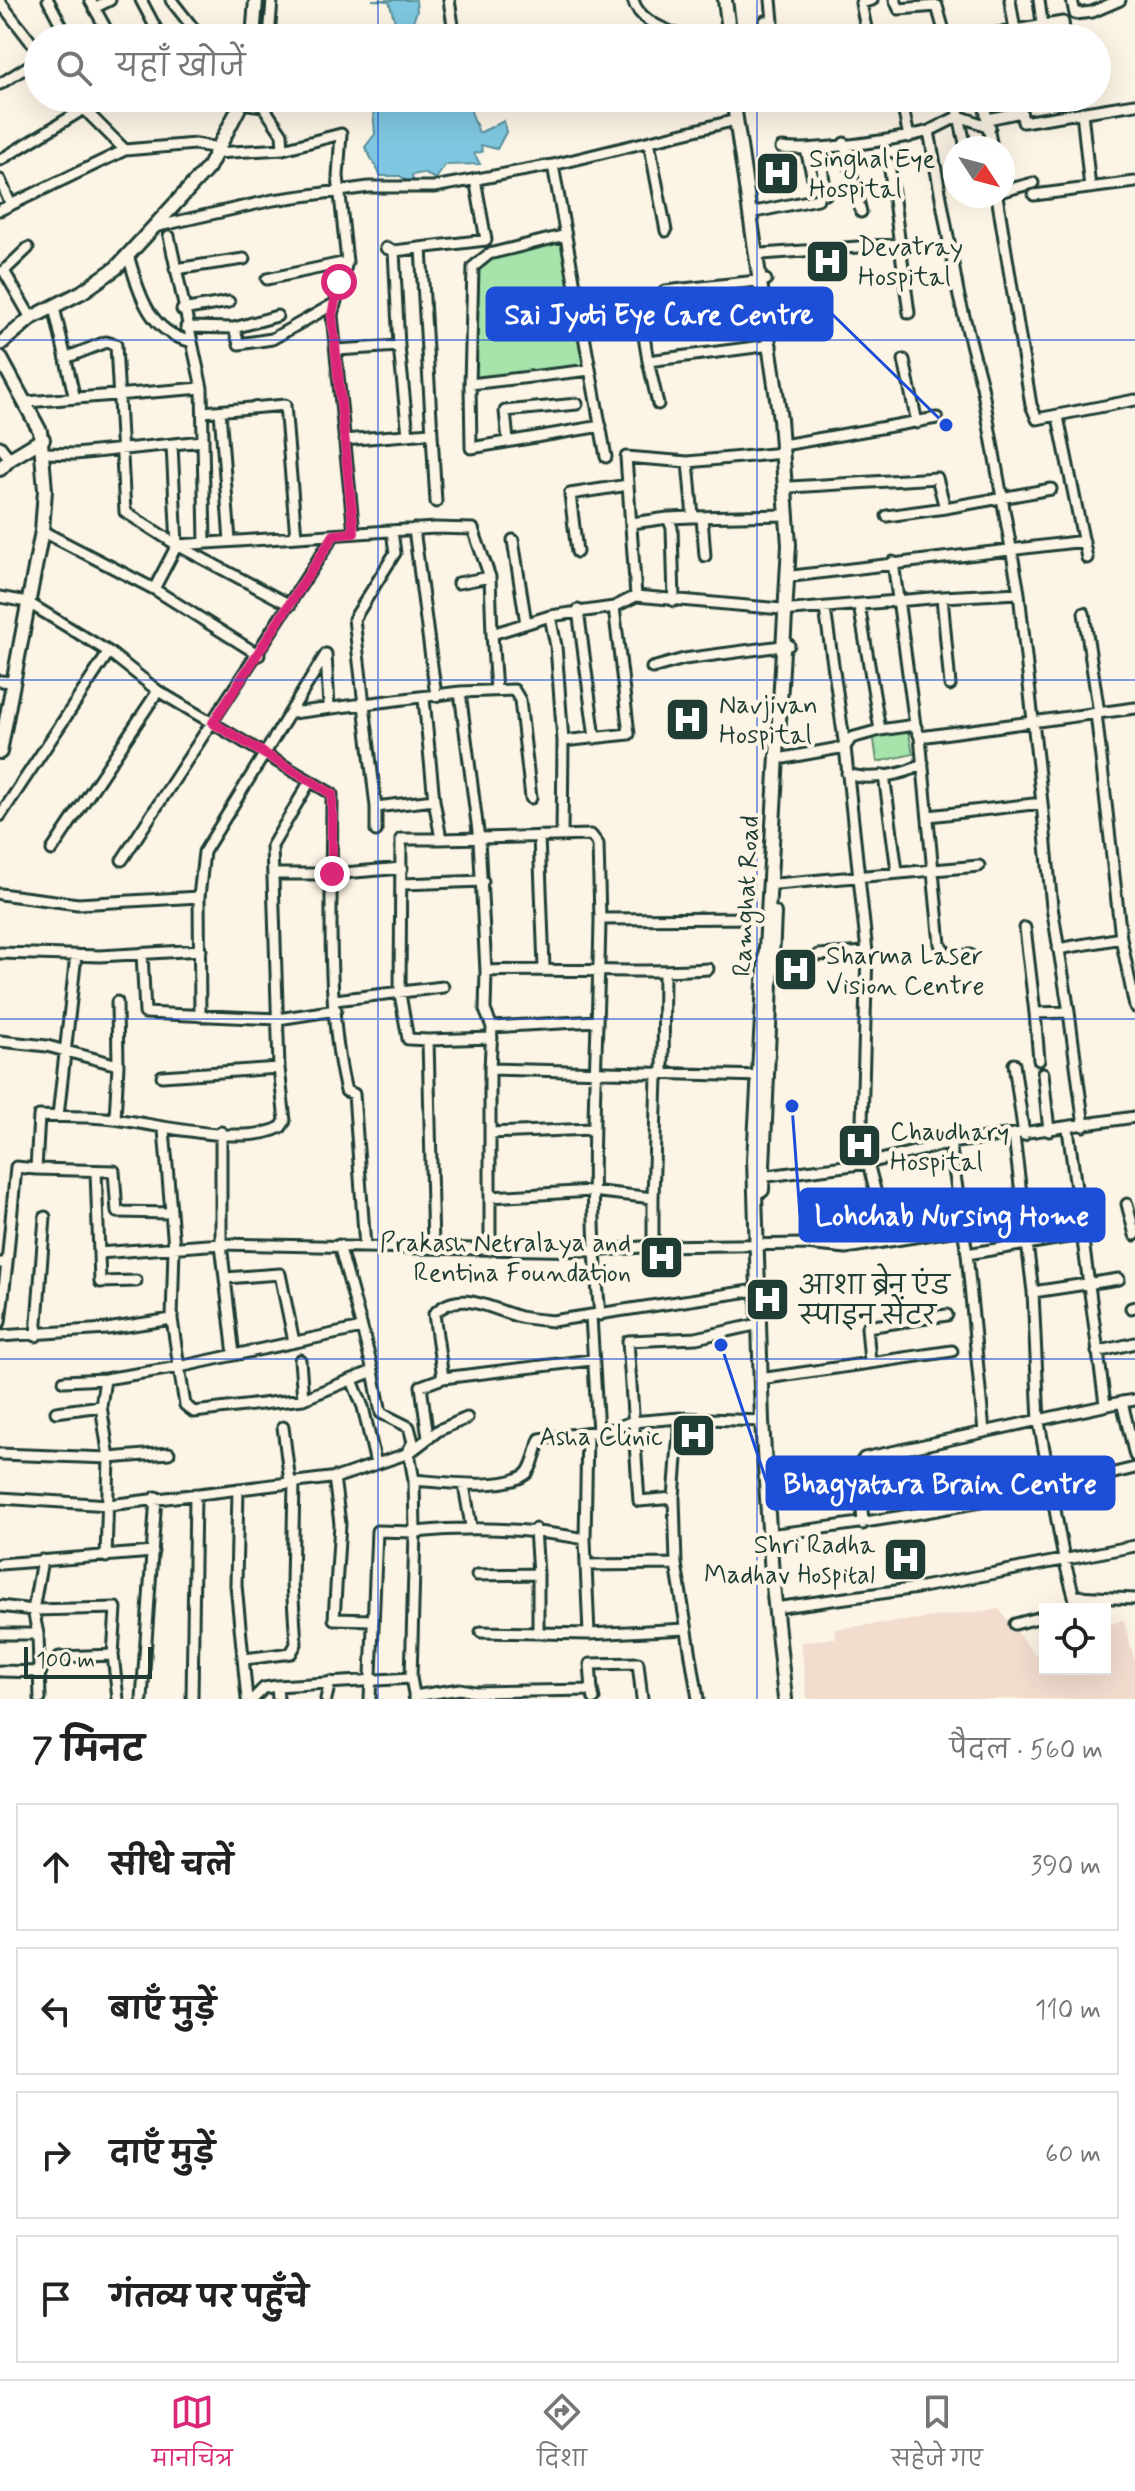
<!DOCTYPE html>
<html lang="hi">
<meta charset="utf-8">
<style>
:root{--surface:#fff;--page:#f2f2f2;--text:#222;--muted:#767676;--line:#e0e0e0;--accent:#db2777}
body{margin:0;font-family:Mynerve,"Playpen Sans Deva",sans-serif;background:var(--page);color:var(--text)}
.controls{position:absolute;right:24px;bottom:24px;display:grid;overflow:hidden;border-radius:0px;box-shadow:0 8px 32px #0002}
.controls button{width:72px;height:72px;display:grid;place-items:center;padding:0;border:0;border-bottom:2px solid var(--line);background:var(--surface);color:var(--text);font:40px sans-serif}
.compass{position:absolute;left:943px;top:136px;width:72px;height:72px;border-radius:50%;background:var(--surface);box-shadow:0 8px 32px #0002;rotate:126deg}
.scale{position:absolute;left:24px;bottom:20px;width:128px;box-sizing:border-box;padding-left:8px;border:4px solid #1f3d34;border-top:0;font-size:22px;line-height:28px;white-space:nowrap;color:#1f3d34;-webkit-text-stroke:6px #fcf5e5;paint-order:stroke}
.stop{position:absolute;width:24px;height:24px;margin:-18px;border:6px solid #db2777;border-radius:50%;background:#fff}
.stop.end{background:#db2777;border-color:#fff;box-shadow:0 2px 8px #0008}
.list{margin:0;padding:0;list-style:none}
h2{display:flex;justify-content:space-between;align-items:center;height:104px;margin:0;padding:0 32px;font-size:34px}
h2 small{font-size:26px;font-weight:400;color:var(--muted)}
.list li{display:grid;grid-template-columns:52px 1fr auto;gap:24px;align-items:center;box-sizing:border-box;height:128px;margin:0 16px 16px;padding:0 16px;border:2px solid var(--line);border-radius:0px}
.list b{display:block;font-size:30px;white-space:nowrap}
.list em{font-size:26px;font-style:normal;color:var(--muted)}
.icon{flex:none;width:44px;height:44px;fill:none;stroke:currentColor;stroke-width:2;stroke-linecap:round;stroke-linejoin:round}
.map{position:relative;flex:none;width:1135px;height:1699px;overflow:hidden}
.search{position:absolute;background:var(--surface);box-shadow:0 8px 32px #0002;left:24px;right:24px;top:24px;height:88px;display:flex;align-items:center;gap:20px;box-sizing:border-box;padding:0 28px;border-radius:44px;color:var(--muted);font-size:30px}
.sheet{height:680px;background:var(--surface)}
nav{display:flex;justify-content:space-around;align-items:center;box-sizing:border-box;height:112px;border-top:2px solid var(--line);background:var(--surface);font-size:22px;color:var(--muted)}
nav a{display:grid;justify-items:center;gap:4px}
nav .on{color:var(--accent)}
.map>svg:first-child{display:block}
</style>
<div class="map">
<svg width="1135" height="1699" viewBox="0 0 1135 1699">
<rect width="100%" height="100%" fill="#fcf5e5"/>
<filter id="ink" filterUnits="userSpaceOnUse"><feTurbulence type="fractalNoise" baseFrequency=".0125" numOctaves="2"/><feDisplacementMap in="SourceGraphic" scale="16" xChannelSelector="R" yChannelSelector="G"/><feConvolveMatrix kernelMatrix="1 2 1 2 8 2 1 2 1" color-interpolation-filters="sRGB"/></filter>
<g filter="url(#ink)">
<path fill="#f2dcce" d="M999 1609 1035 1655 1045 1652V1669H1105V1627L1123 1619 1135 1661V1699H807L801 1642 835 1638V1629Z"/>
<path fill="#a6e4ac" stroke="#629070" stroke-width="2" d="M566 235 590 370 470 384 473 273 489 254Z
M908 729 913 754 877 762 873 732Z"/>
<path fill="#7fc7e0" stroke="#59909b" stroke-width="2" d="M372 0H416L417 11 412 24 428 29 432 38H384L385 28 397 29 389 1Z
M372 98H466L479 133 504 121 506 132 497 149 481 145 482 152 474 153 480 164 445 165 436 179 423 173 412 175 413 182 409 183 400 176H381L365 147 375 134Z"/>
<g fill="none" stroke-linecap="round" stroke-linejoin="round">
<defs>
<path id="street" d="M48 0 68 38
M90 0 111 38
M141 0 161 38
M171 0 201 38
M449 0 455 38
M633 0C639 22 666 29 685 38
M895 0 899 9 937 6 946 38
M1010 0 1015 30
M1039 0 1044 38
M1072 0 1075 14 1092 12 1120 0
M0 2 38 51
M94 8 110 0
M269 38 272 0
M768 38 765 21H773L771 0
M868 38 861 3 872 0
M967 38 1063 22 1065 38
M0 84 38 60
M706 98V100
M901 98 909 137
M956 98 959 116 990 127
M983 98 992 148
M1019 98 1023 122 1135 104
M241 103 263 106 282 134 283 149
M82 107 125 150 195 144 218 148
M1082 112 1090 188
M988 119 1021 112
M929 131 959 116 966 148
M649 142 666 231
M844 143 861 212
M781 148C810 152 899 140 929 131L959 297 982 386 1019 593
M819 148 826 194
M806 150 813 178
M216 153 283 149 341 134 338 176 347 262 332 315 354 533
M0 160 102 98
M889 163 909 313
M0 180 11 205
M1003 191 1033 183
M1034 195 1135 182
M997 196 1031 405 1037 419 1135 400
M0 210 125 150
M755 212 818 199
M154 227 273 200 369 187H434L553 165
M566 235 489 254 473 267 470 384 590 370
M169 236 202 388 205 543
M28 248 4 271 31 318
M386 248 394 251 486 240 475 179
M421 248 436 502
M394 251 399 346
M762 254 899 244
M128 255C139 292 148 331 189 341
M175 269 244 259
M267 279 347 262
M665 291 766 280
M54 307 74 395
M182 310 229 302
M640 311 648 361 771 345
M186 327 234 328 277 316
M234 328 239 344 272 339 332 305
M337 350 399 346 408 435
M68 357 106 342 116 345 125 512 177 545 290 605
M904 360 917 423
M648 361 658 404
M470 384 471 448 601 426
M27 402 202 388
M220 411 230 541
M203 412 285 405 296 537
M1058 417 1087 558
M344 440 430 433
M508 441 505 411 577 404
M172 445 177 545
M783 445 937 418
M0 446 10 459
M45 453 75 454 203 441
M606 457 553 165 736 120
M688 462 693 517 787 515
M791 487 937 478 945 508 1051 489
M887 516 945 508
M702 517 705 556
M632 523 668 518
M414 529 436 696
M42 531 154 589 177 545 435 528 473 529 490 577 492 634 550 616 614 607 629 734 563 741 556 646 550 616
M513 540 526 623
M577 552 570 494 628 485
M893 562 915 725
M793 576 1084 541
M458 583 490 577
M154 589 259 655
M636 596 626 457 688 462 783 453
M0 597 27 602 109 652 158 691 332 794C332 883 325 1006 346 1091L354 1094 365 1247 221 1244 99 1253
M674 601 672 528 668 518 693 517
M859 605 880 730 915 725 920 737 1135 708
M614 607 636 596 793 610 942 597 950 685
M825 609 845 747
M578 610 595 738
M1084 613 1099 713
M492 634 496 690
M326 654 329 707
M652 668 684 659 789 645
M0 681 15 682
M460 692 479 839 486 971C560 968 634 974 708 969
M292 713 460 692 514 690 520 700 531 798
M1096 713 1121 938 1135 1007
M920 737 940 944 948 956 970 955
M845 747 851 738 880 730
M784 758 845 747 867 952 818 955
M847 773C865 782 907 775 923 763
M884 775 897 871
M434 800 441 839 591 835 598 844 600 919 766 918
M1042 803 1052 907 1069 1012
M376 807 354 619 395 553 392 531
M0 816 109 652
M929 816 1042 803 1019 593 942 597
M376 831V807L434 800 424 699
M562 835 563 741
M539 836 544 968
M52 850 158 691
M122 860 334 535
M274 874H332L402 868
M403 884 483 881
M776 884 979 866
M0 894 78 904 199 897
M1025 928 1035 1013 1069 1012 1084 1126
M1058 949 1121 938
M867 952 862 1123 868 1163 888 1240
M0 953 100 956 201 950
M142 953 145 1013 278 1019 336 1010
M486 971 485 1010 492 1027
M335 1000 443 987
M117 1002 118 1065
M1035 1013 1039 1060
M200 1016 199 897 204 852 326 654
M428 1040 492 1038
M0 1041 47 1046 118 1065 115 1119
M1014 1064 1024 1135
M490 1069 492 1027 596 1021
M1043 1073 1049 1131
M162 1076 279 1068
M58 1116 76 955
M1068 1129 1105 1404
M164 1130 174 1247 172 1319 179 1367 234 1355 221 1244V1132
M490 1133 592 1129
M1014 1136 1033 1292 1039 1422 1064 1559 1077 1607 1069 1609
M950 1143 967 1254 984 1432
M36 1169 114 1171 117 1212 171 1213
M96 1171 100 1282 136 1281
M760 1177 868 1163 950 1143 1135 1117
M490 1197 592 1191 653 1198 657 1077 663 1072 664 972
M1127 1204 1135 1235
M339 1245 362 1328
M653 1246V1198
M365 1247 593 1251 653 1246 805 1244 846 1248 964 1229
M433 1248 428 1040 408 1039 400 994 401 839H441
M490 1250V1069L763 1076
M967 1254 1080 1235
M0 1263H7L16 1167 36 1169 39 1116C64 1117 89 1116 114 1119 155 1124 244 1147 281 1127L285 1121 279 1068 272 846 310 781
M226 1278 280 1274 294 1342
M1033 1292 1119 1279
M1131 1308 1135 1307
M600 1315C586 1183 598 1052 600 919
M591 1316 598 1432
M0 1322 7 1263
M0 1336 107 1329 172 1319
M36 1336 45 1217
M1097 1352 1135 1343
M300 1360 303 1399
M591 1360 443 1378 434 1314C460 1287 492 1310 520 1317 530 1319 542 1320 552 1321L763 1289
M870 1362 867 1327 947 1315
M373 1371 381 1413 409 1427 413 1442 406 1454
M767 1378 952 1351
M105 1379 101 1406 109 1458 169 1453
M352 1380 363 1407 376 1464
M64 1381 105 1379 179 1367 185 1405 194 1412 303 1399 373 1371 362 1328 234 1355
M1135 1400 1122 1402 1135 1456
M56 1412 101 1406
M283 1427 290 1482
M428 1438 421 1386 443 1378
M0 1454 109 1458 106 1557
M334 1477 340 1524 334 1619 373 1620
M414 1480C440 1482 504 1491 526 1474 534 1466 536 1449 540 1439L613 1429 631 1422 680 1418 762 1421
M464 1485 471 1526
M238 1489 236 1585 247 1699
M0 1498 109 1505 338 1477 409 1453 439 1430 467 1418
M674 1498 639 1501 628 1341 696 1338 759 1324
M863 1524 859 1465 864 1458 1122 1402
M535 1529 538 1574
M776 1534C897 1520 1017 1497 1135 1468
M585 1539 587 1433
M0 1564 153 1552
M676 1564 698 1699
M586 1565 589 1634
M477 1575 538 1574V1631
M1075 1596 1135 1599
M0 1606 33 1610 116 1608 113 1655 118 1699
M782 1607 917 1588 1135 1546
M1015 1624 1045 1616
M481 1632 589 1634 686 1629
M0 1634H38
M59 1657 113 1655
M245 1659 291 1653 296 1644 292 1584 294 1482
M0 1671 41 1672
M592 1690 590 1664 638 1663 642 1699
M414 1696 460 1689 475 1692 592 1690 594 1699
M40 1699 38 1634 33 1610 42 1560
M142 1699 156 1497
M192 1699 195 1494
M253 1699 264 1688 277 1686
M278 1699 277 1686 411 1678
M326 1699 330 1682
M370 1699 377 1531 415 1532 414 1480 409 1453
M415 1699 411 1678 415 1532C474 1526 527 1528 585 1539L586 1565 676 1564 674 1498 680 1418"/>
<path id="secondary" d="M725 0 730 38
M253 38 256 0
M733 98 780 419 789 545 754 1159 762 1421 772 1575 785 1699
M0 344 31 318 82 292 116 268 208 168 244 98
M0 357 40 431 45 490 42 531 0 752
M0 469 10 459 43 439
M762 1190 774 913"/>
</defs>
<use href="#street" stroke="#1f3d34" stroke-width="15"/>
<use href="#secondary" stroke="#1f3d34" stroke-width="18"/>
<use href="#street" stroke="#fcf5e5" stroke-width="9"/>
<use href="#secondary" stroke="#fcf5e5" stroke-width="12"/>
</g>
</g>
<g fill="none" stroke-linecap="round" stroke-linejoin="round" filter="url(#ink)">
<path stroke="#db2777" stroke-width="10" d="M332 874V794L213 723 334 535 354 533 332 315 339 282"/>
</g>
<path fill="none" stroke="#1d4ed8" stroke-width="2" stroke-opacity="0.55" d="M378 0V38M757 0V38M378 98V1699M757 98V1699M0 340H1135M0 680H1135M0 1019H1135M0 1359H1135"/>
<defs>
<symbol id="hospital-square" viewBox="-11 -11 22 22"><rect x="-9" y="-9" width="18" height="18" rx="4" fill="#1f3d34" stroke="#fcf5e5"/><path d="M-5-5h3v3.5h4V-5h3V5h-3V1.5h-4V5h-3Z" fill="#fff"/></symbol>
</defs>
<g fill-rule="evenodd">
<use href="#hospital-square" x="752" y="148" width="51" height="51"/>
<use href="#hospital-square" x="802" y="236" width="51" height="51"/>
<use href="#hospital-square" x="662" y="694" width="51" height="51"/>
<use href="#hospital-square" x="770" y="944" width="51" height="51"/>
<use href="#hospital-square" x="834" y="1120" width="51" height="51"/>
<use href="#hospital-square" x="636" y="1232" width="51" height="51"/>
<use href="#hospital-square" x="742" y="1274" width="51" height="51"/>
<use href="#hospital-square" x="668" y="1410" width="51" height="51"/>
<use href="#hospital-square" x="880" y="1534" width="51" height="51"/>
</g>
<g text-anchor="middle" stroke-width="8" stroke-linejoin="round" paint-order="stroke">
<g font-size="26" fill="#1f3d34" stroke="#fcf5e5" text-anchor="start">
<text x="809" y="167">Singhal Eye<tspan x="809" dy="30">Hospital</tspan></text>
<text x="858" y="255">Devatray<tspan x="858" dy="30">Hospital</tspan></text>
<text x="719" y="713">Navjivan<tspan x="719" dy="30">Hospital</tspan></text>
<text x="826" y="964">Sharma Laser<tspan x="826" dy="30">Vision Centre</tspan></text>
<text x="890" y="1140">Chaudhary<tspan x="890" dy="30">Hospital</tspan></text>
<text x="631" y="1251" text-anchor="end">Prakash Netralaya and<tspan x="631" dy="30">Rentina Foundation</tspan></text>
<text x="799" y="1294">आशा ब्रेन एंड<tspan x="799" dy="30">स्पाइन सेंटर</tspan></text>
<text x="663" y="1445" text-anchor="end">Asha Clinic</text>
<text x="875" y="1553" text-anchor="end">Shri Radha<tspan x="875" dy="30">Madhav Hospital</tspan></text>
</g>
<g font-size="26" fill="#1f3d34" stroke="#fcf5e5">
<text transform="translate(745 896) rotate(-87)" y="9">Ramghat Road</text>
</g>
</g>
<path fill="none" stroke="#1d4ed8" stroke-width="3" d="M946 425L832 314M792 1106L800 1215M721 1345L767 1483"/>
<g fill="#1d4ed8" stroke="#fcf5e5" stroke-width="3">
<circle cx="946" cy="425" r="8"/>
<circle cx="792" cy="1106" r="8"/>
<circle cx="721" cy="1345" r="8"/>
</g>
<g fill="#1d4ed8" stroke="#1d4ed8" stroke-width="3">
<rect x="487" y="288" width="345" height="52" rx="8"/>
<rect x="800" y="1189" width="304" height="52" rx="8"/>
<rect x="767" y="1457" width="347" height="52" rx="8"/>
</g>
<g font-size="28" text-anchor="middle" font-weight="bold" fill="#fff">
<text x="659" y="324">Sai Jyoti Eye Care Centre</text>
<text x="952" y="1225">Lohchab Nursing Home</text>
<text x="940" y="1493">Bhagyatara Brain Centre</text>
</g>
</svg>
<div class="controls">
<button><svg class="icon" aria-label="locate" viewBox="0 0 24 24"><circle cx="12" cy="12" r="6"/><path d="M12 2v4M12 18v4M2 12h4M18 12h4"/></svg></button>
</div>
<svg class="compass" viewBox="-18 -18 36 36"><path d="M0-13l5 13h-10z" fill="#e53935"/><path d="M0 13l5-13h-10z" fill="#767676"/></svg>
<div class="scale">100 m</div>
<div class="stop" style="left:339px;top:282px"></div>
<div class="stop end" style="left:332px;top:874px"></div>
<div class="search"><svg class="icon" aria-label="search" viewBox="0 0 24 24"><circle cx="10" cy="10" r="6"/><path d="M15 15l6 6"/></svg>यहाँ खोजें</div>
</div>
<section class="sheet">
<h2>7 मिनट<small>पैदल · 560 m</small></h2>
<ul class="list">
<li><svg class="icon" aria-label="ahead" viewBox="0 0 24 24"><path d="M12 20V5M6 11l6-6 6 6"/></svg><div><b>सीधे चलें</b></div><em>390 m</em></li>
<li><svg class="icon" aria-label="left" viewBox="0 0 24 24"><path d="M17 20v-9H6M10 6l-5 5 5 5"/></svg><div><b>बाएँ मुड़ें</b></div><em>110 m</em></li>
<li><svg class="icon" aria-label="right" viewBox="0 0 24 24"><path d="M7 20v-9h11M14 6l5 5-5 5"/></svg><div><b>दाएँ मुड़ें</b></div><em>60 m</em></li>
<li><svg class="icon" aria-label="arrive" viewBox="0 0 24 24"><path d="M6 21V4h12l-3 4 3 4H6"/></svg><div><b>गंतव्य पर पहुँचे</b></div></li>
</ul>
</section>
<nav>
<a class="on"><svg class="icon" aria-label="map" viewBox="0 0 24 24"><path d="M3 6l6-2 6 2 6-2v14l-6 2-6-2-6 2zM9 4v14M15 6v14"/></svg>मानचित्र</a>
<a><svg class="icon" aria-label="directions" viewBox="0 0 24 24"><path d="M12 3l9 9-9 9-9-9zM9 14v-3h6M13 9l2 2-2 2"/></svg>दिशा</a>
<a><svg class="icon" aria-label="saved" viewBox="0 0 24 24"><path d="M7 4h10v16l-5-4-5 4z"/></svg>सहेजे गए</a>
</nav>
